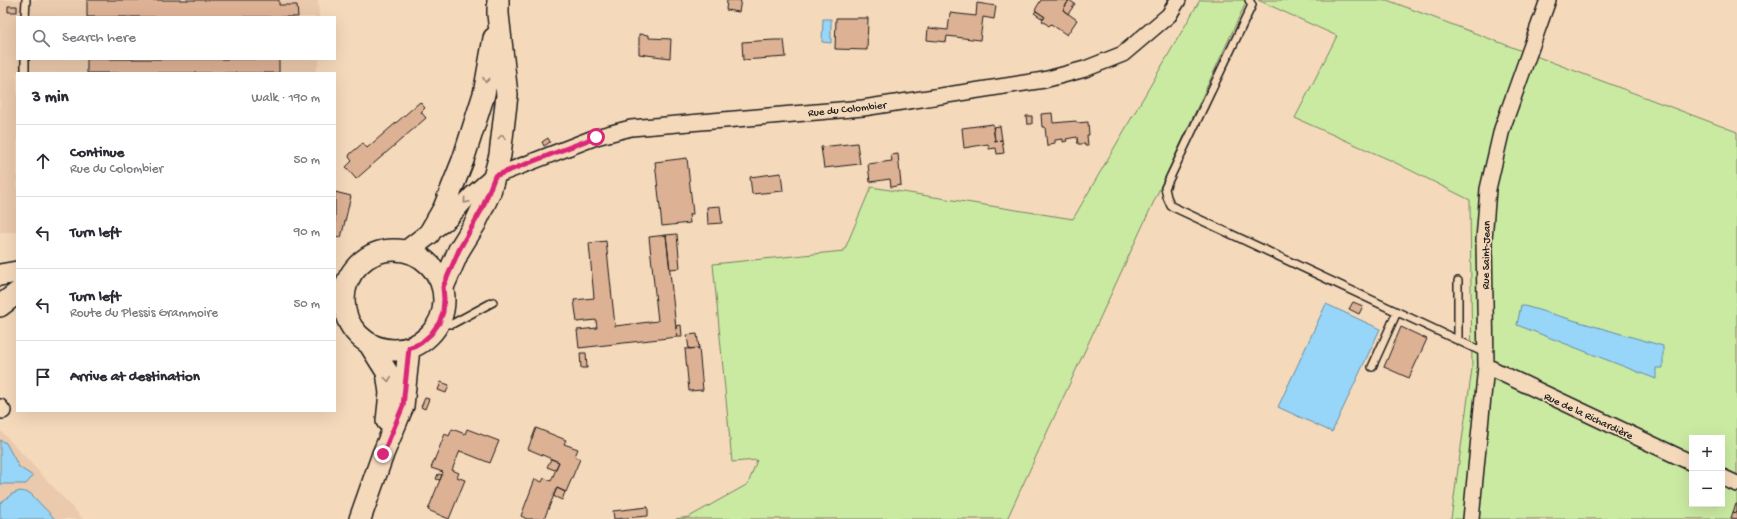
<!DOCTYPE html>
<meta charset="utf-8">
<style>
:root{--surface:#fff;--page:#f7f7f7;--text:#2b2b33;--muted:#7c7c81;--line:#e1e1e2}
body{margin:0;font-family:"Gochi Hand",sans-serif;background:var(--page);color:var(--text)}
.controls{position:absolute;right:12px;bottom:12px;display:grid;overflow:hidden;border-radius:0px;box-shadow:0 4px 16px #0002}
.controls button{width:36px;height:36px;display:grid;place-items:center;padding:0;border:0;border-bottom:1px solid var(--line);background:var(--surface);color:var(--text);font:20px sans-serif}
.stop{position:absolute;width:12px;height:12px;margin:-9px;border:3px solid #db2777;border-radius:50%;background:#fff}
.stop.end{background:#db2777;border-color:#fff;box-shadow:0 1px 4px #0008}
.list{margin:0;padding:0;list-style:none}
h2{display:flex;justify-content:space-between;align-items:center;height:52px;margin:0;padding:0 16px;font-size:17px}
h2 small{font-size:13px;font-weight:400;color:var(--muted)}
.list li{display:grid;grid-template-columns:26px 1fr auto;gap:12px;align-items:center;box-sizing:border-box;height:72px;padding:0 16px;border-top:1px solid var(--line)}
.list b{display:block;font-size:15px;white-space:nowrap}
.list p{margin:0;font-size:13px;white-space:nowrap;color:var(--muted)}
.list em{font-size:13px;font-style:normal;color:var(--muted)}
.icon{flex:none;width:22px;height:22px;fill:none;stroke:currentColor;stroke-width:2;stroke-linecap:round;stroke-linejoin:round}
.map{position:relative;flex:none;width:1737px;height:519px;overflow:hidden}
.search{position:absolute;background:var(--surface);box-shadow:0 4px 16px #0002;left:16px;top:16px;width:320px;height:44px;display:flex;align-items:center;gap:10px;box-sizing:border-box;padding:0 14px;border-radius:0px;color:var(--muted);font-size:15px}
.panel{position:absolute;background:var(--surface);box-shadow:0 4px 16px #0002;left:16px;top:72px;width:320px;height:340px;border-radius:0px}
.map>svg:first-child{display:block}
</style>
<div class="map">
<svg width="1737" height="519" viewBox="0 0 1737 519">
<rect width="100%" height="100%" fill="#f5d9bb"/>
<filter id="ink" filterUnits="userSpaceOnUse"><feTurbulence type="fractalNoise" baseFrequency=".025" numOctaves="2"/><feDisplacementMap in="SourceGraphic" scale="8" xChannelSelector="R" yChannelSelector="G"/><feConvolveMatrix kernelMatrix="1 2 1 2 8 2 1 2 1" color-interpolation-filters="sRGB"/></filter>
<g filter="url(#ink)">
<path fill="#eac9ac" d="M0 0H318L319 17H17V59H320L315 73H17V232H0Z
M0 431H1L83 519H0Z"/>
<path fill="#caeaa2" stroke="#73835f" fill-rule="evenodd" d="M1200 0H1247L1007 519H676L689 517 748 484 757 460 732 462 713 264 844 251 871 187 1073 219Z
M1258 0H1387L1737 132V519H1451L1472 369 1470 200 1390 160 1295 118 1337 36ZM1692 438H1722V504H1692Z"/>
<path fill="#97d6f8" stroke="#668ca0" d="M823 19H831V43L822 42Z
M1326 304 1380 329 1332 432 1278 407Z
M1521 305 1663 346V368H1656V379L1517 325Z
M0 440 6 443 19 467 33 476 26 484H0Z
M20 491 30 493 55 519H0V503L12 494Z"/>
<path fill="#ddb194" stroke="#1c1c1c" d="M87 0H279V5H297L298 17H87Z
M727 0H741L739 12 726 10Z
M1041 0H1069L1063 10 1077 20 1067 35 1051 24 1049 26 1042 21 1045 17 1035 10Z
M1069 0 1075 4 1068 14 1063 10Z
M977 3 996 6 994 19 983 17 980 40 947 36 946 42 927 40 928 28 948 30 950 13 976 16Z
M8 6H17V12H8Z
M1036 11 1045 17 1043 19 1034 13Z
M836 18H868L867 50 835 49Z
M639 34 649 35V38L671 39 670 58 639 54Z
M774 40H784L786 57 743 60 742 42Z
M87 59H279V73H87Z
M420 102 425 108 421 112 426 118 356 179 346 167 352 161 349 157 350 154 363 143 367 148Z
M1052 113 1053 123 1076 121 1077 123 1088 122 1089 135H1087L1088 146H1085V144H1078L1077 137 1066 139 1067 141 1063 142V139L1055 140V143L1050 144V146H1047L1045 127H1042L1041 114Z
M1026 116H1032V124H1027Z
M993 124 995 141 1002 140 1004 153 997 154 996 148 989 149 988 144 964 148 962 128Z
M1000 126 1002 140 995 141 993 127Z
M548 138 550 142 544 146 542 142Z
M857 143 860 164 824 168 821 147Z
M898 154 901 185 891 187 890 179 870 182 868 164 892 161 891 155Z
M687 158 693 214H689L690 223 662 226 655 162Z
M781 173 783 191 752 194 750 177Z
M335 192 351 196 341 238 335 237Z
M720 206 722 223 708 224 707 207Z
M677 234 680 268 670 269 666 235Z
M666 235 677 337 579 348 577 330 597 328 596 320 577 322 574 300 594 298 589 243 606 241 615 326 658 321 649 237Z
M1353 302 1363 306 1359 314 1349 309Z
M681 325 682 337H677L676 326Z
M1401 327 1427 339 1409 378 1384 367Z
M697 334 699 348 689 349 687 335Z
M699 348 703 390 689 391 685 349Z
M580 353H586L587 368H581Z
M441 382 449 385 446 393 438 390Z
M425 398 429 399 425 409 421 407Z
M536 428 566 440 564 444 578 449 575 456 580 459 566 492 557 488 544 519H527L521 516 535 479 542 482 544 478 551 481 559 462 528 449Z
M452 429 465 434 467 429 499 441 490 463 460 451 452 470 459 473 457 477 465 480 449 519 428 510 443 472 431 468 445 434 449 436Z
M551 459 559 462 555 470 547 467Z
M438 474 442 475 440 480 436 479Z
M557 488 565 492 562 500 553 496Z
M1736 504H1737V513L1733 512Z
M648 507V516L614 519 613 511Z
M1733 512 1737 513V519L1731 518Z"/>
<g fill="none" stroke-linecap="round" stroke-linejoin="round">
<defs>
<path id="lane" d="M1249 0 1252 5 1165 188 1167 197 1171 206 1485 353
M25 17 26 0
M25 73V59
M439 323 452 324 493 302
M1458 340V281
M1372 367 1397 312"/>
<path id="street" d="M434 231 449 220 472 194 490 178 596 137 631 128 863 108 1044 80 1085 69 1123 54 1169 15 1178 0
M1486 366 1692 463
M0 407 3 411
M1722 477 1737 484
M1471 519 1486 366 1484 240 1488 189 1502 129 1548 0"/>
<path id="secondary" d="M344 300a50 50 0 1 1 100 0a50 50 0 1 1-100 0Z
M407 251 429 234 444 208 463 160 484 94 494 38
M0 275 17 272
M443 287 459 250 475 224 490 192 500 155 507 95 498 14V0
M0 306 17 293
M370 345 387 372 390 393 387 421
M360 519 383 454 403 406 409 348"/>
</defs>
<use href="#lane" stroke="#1c1c1c" stroke-width="10"/>
<use href="#street" stroke="#1c1c1c" stroke-width="18"/>
<use href="#secondary" stroke="#1c1c1c" stroke-width="24"/>
<use href="#lane" stroke="#f5d9bb" stroke-width="7"/>
<use href="#street" stroke="#f5d9bb" stroke-width="15"/>
<use href="#secondary" stroke="#f5d9bb" stroke-width="21"/>
</g>
<defs><path id="oneway-chevron" d="M-2-3.5L2.5 0L-2 3.5" fill="none" stroke-width="1.6" stroke-linecap="round" stroke-linejoin="round"/></defs>
<g stroke="#938473">
<use href="#oneway-chevron" transform="translate(486 80) rotate(100)"/>
<use href="#oneway-chevron" transform="translate(502 137) rotate(-83)"/>
<use href="#oneway-chevron" transform="translate(466 201) rotate(131)"/>
<use href="#oneway-chevron" transform="translate(388 379) rotate(82)"/>
</g>
</g>
<g fill="none" stroke-linecap="round" stroke-linejoin="round" filter="url(#ink)">
<path stroke="#db2777" stroke-width="5" d="M383 454 403 406 409 348 421 343 431 334 439 323 443 312 444 299 443 287 459 250 482 209 495 176 596 137"/>
</g>
<g text-anchor="middle" stroke-width="3.5" stroke-linejoin="round" paint-order="stroke">
<g font-size="11" fill="#1c1c1c" stroke="#f5d9bb">
<text transform="translate(847 108) rotate(-6)" y="4">Rue du Colombier</text>
<text transform="translate(1485 255) rotate(-89)" y="4">Rue Saint-Jean</text>
<text transform="translate(1589 415) rotate(25)" y="4">Rue de la Richardière</text>
</g>
</g>
</svg>
<div class="controls">
<button>+</button>
<button>−</button>
</div>
<div class="stop" style="left:596px;top:137px"></div>
<div class="stop end" style="left:383px;top:454px"></div>
<div class="search"><svg class="icon" aria-label="search" viewBox="0 0 24 24"><circle cx="10" cy="10" r="6"/><path d="M15 15l6 6"/></svg>Search here</div>
<section class="panel">
<h2>3 min<small>Walk · 190 m</small></h2>
<ul class="list">
<li><svg class="icon" aria-label="ahead" viewBox="0 0 24 24"><path d="M12 20V5M6 11l6-6 6 6"/></svg><div><b>Continue</b><p>Rue du Colombier</p></div><em>50 m</em></li>
<li><svg class="icon" aria-label="left" viewBox="0 0 24 24"><path d="M17 20v-9H6M10 6l-5 5 5 5"/></svg><div><b>Turn left</b></div><em>90 m</em></li>
<li><svg class="icon" aria-label="left" viewBox="0 0 24 24"><path d="M17 20v-9H6M10 6l-5 5 5 5"/></svg><div><b>Turn left</b><p>Route du Plessis Grammoire</p></div><em>50 m</em></li>
<li><svg class="icon" aria-label="arrive" viewBox="0 0 24 24"><path d="M6 21V4h12l-3 4 3 4H6"/></svg><div><b>Arrive at destination</b></div></li>
</ul>
</section>
</div>
